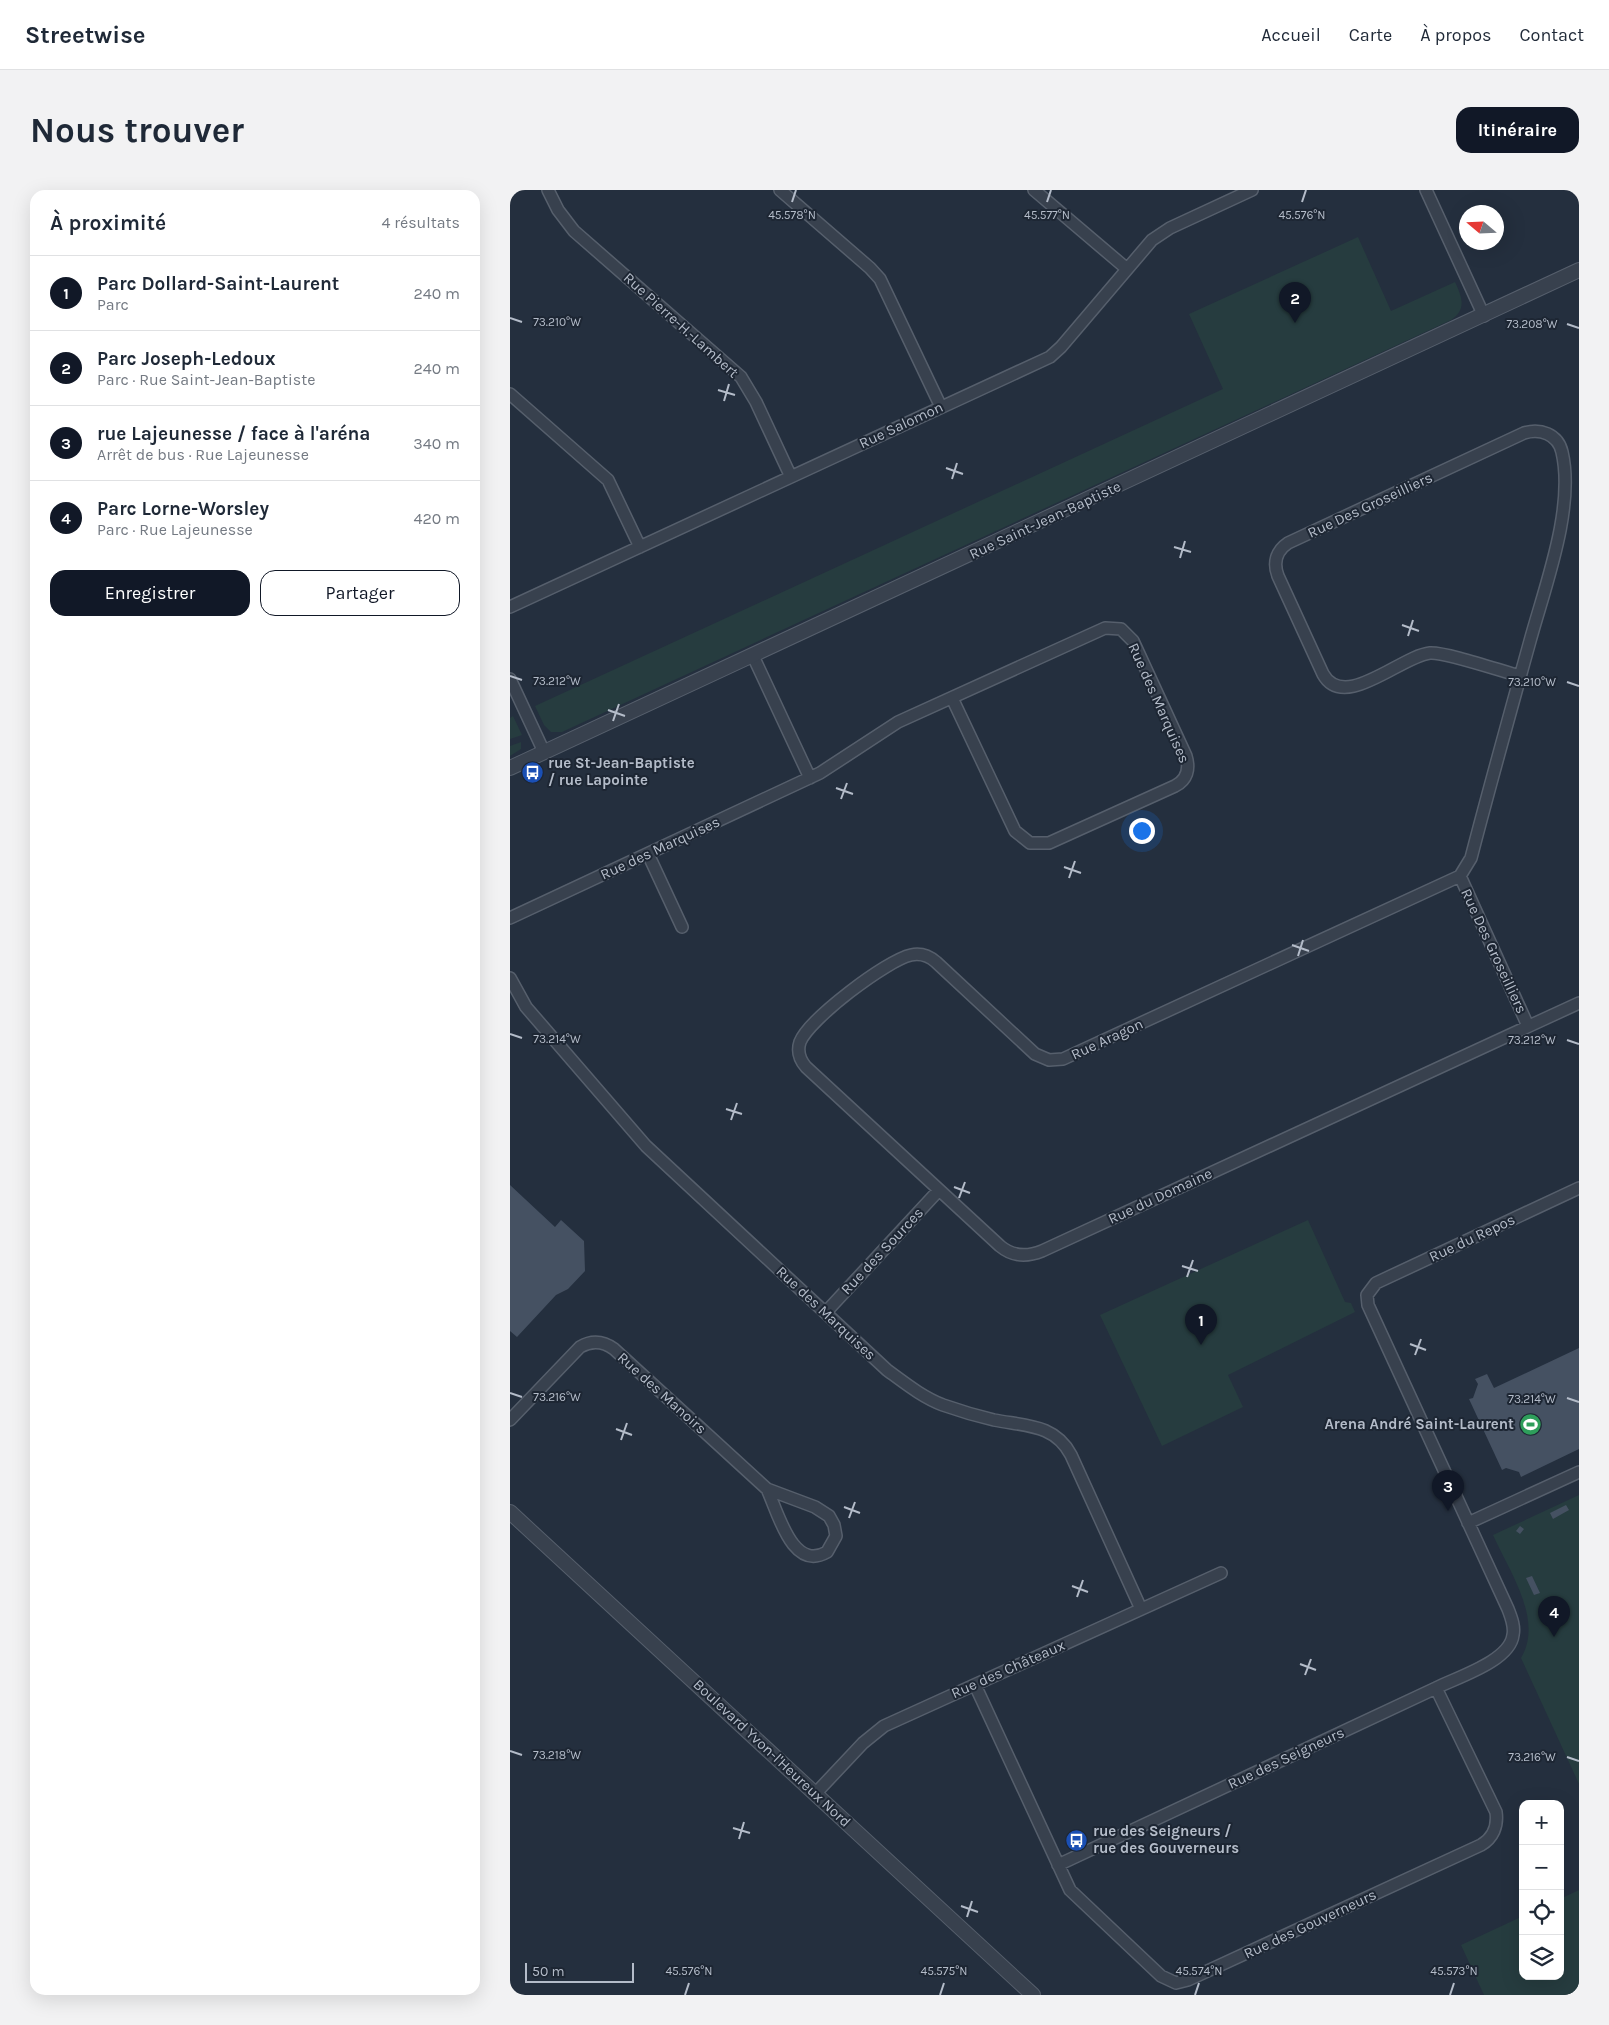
<!DOCTYPE html>
<html lang="fr">
<meta charset="utf-8">
<style>
:root{--surface:#fff;--page:#f2f2f3;--text:#1f2937;--muted:#747a83;--line:#e0e1e3;--accent:#111827}
body{margin:0;font-family:Karla,sans-serif;background:var(--page);color:var(--text)}
.controls{position:absolute;right:15px;bottom:15px;display:grid;overflow:hidden;border-radius:10px;box-shadow:0 5px 20px #0002}
.controls button{width:45px;height:45px;display:grid;place-items:center;padding:0;border:0;border-bottom:1px solid var(--line);background:var(--surface);color:var(--text);font:25px sans-serif}
.compass{position:absolute;left:949px;top:15px;width:45px;height:45px;border-radius:50%;background:var(--surface);box-shadow:0 5px 20px #0002;rotate:289deg}
.scale{position:absolute;left:15px;bottom:12px;width:109px;box-sizing:border-box;padding-left:5px;border:2px solid #b4bcc9;border-top:0;font-size:14px;line-height:18px;white-space:nowrap;color:#b4bcc9;-webkit-text-stroke:4px #1d2633;paint-order:stroke}
.you{position:absolute;left:631px;top:640px;width:18px;height:18px;margin:-12px;border:4px solid #fff;border-radius:50%;background:#1a73e8;box-shadow:0 0 0 8px #1a73e833}
.badge{display:grid;place-items:center;width:32px;height:32px;border-radius:50%;background:var(--accent);color:#fff;font-size:16px;font-weight:700}
.pin{position:absolute;translate:-50% -41px;filter:drop-shadow(0 1px 2px #0008)}
.pin::after{content:'';position:absolute;top:26px;width:18px;height:15px;background:inherit;clip-path:polygon(0 0,100% 0,50% 100%)}
.list{margin:0;padding:0;list-style:none}
h2{display:flex;justify-content:space-between;align-items:center;height:65px;margin:0;padding:0 20px;font-size:21px}
h2 small{font-size:16px;font-weight:400;color:var(--muted)}
.list li{display:grid;grid-template-columns:32px 1fr auto;gap:15px;align-items:center;box-sizing:border-box;height:75px;padding:0 20px;border-top:1px solid var(--line)}
.list b{display:block;font-size:19px;white-space:nowrap}
.list p{margin:0;font-size:16px;white-space:nowrap;color:var(--muted)}
.list em{font-size:16px;font-style:normal;color:var(--muted)}
.actions{display:flex;gap:10px;padding:15px 20px}
.actions a{flex:1;padding:11px 0;border:1px solid var(--accent);border-radius:15px;text-align:center;font-size:18px;color:var(--accent)}
.actions .main{background:var(--accent);color:#fff}
.icon{flex:none;width:28px;height:28px;fill:none;stroke:currentColor;stroke-width:2;stroke-linecap:round;stroke-linejoin:round}
.map{position:relative;flex:none;width:1069px;height:1805px;overflow:hidden;border-radius:15px}
header{display:flex;align-items:center;gap:30px;box-sizing:border-box;height:70px;padding:0 25px;background:var(--surface);border-bottom:1px solid var(--line)}
header strong{font-size:24px}
nav{display:flex;gap:28px;margin-inline-start:auto;font-size:18px}
.intro{display:flex;align-items:center;justify-content:space-between;box-sizing:border-box;height:120px;padding:0 30px}
h1{margin:0;font-size:35px}
.button{padding:12px 22px;border-radius:15px;background:var(--accent);color:#fff;font-size:18px;font-weight:700}
main{display:flex;gap:30px;padding:0 30px}
aside{flex:1;background:var(--surface);border-radius:15px;box-shadow:0 5px 20px #0002}
.map>svg:first-child{display:block}
</style>
<header>
<strong>Streetwise</strong>
<nav><a>Accueil</a><a>Carte</a><a>À propos</a><a>Contact</a></nav>
</header>
<div class="intro"><h1>Nous trouver</h1><a class="button">Itinéraire</a></div>
<main>
<aside>
<h2>À proximité<small>4 résultats</small></h2>
<ul class="list">
<li><span class="badge">1</span><div><b>Parc Dollard-Saint-Laurent</b><p>Parc</p></div><em>240 m</em></li>
<li><span class="badge">2</span><div><b>Parc Joseph-Ledoux</b><p>Parc · Rue Saint-Jean-Baptiste</p></div><em>240 m</em></li>
<li><span class="badge">3</span><div><b>rue Lajeunesse / face à l'aréna</b><p>Arrêt de bus · Rue Lajeunesse</p></div><em>340 m</em></li>
<li><span class="badge">4</span><div><b>Parc Lorne-Worsley</b><p>Parc · Rue Lajeunesse</p></div><em>420 m</em></li>
</ul>
<div class="actions"><a class="main">Enregistrer</a><a>Partager</a></div>
</aside>
<div class="map">
<svg width="1069" height="1805" viewBox="0 0 1069 1805">
<rect width="100%" height="100%" fill="#242f3e"/>
<path fill="#263c3f" d="M848 47 881 121 945 92C952 107 957 119 941 130L52 542H41L34 535 25 516 713 199 679 124Z
M3 526 12 545 0 549V528Z
M11 552V559L0 566V556Z
M798 1030 835 1112 841 1113 845 1122 718 1185 733 1217 652 1256 590 1125Z
M1069 1305V1594L1011 1468C1034 1430 999 1381 983 1345Z
M1069 1700V1805H974L951 1755 1013 1726V1786H1050V1709Z"/>
<path fill="#455162" d="M0 995 45 1037 51 1030 74 1051 75 1081 58 1099 46 1105 7 1147 0 1141Z
M1069 1158V1259L1011 1287 1009 1282 996 1278 992 1280 959 1209 963 1208 968 1194 965 1189 977 1184 984 1198Z
M1056 1315 1059 1320 1043 1329 1040 1323Z
M1010 1336 1014 1339 1010 1344 1006 1341Z
M1022 1386 1030 1403 1024 1405 1016 1388Z"/>
<g fill="none" stroke-linecap="round" stroke-linejoin="round">
<defs>
<path id="minor" d="M38 0 48 20 64 41 231 187 246 212 281 287
M270 0 360 78 370 89 431 217
M524 0 617 79
M916 0 974 126
M0 204 98 290 130 357
M0 417 540 167 551 157 642 50 660 38 742 0
M243 466 300 588
M1010 486C991 481 936 462 920 463 891 466 834 522 813 484L768 386C763 373 766 361 778 353L1014 243C1030 238 1048 244 1052 262 1065 318 1035 396 1020 451 1000 523 980 595 961 668L950 686 1018 836
M0 489 34 562
M138 664 172 737
M950 686 553 869 539 870 525 864 426 772C419 766 410 763 401 765 377 770 299 829 290 852 287 861 290 870 296 877L490 1056C503 1067 517 1067 532 1061L1069 813
M0 728 310 583 388 532 595 438 611 439 623 451 676 566C680 579 677 590 665 596L539 653H520L505 641 442 508
M0 788 16 817 136 956 377 1180C395 1193 412 1207 433 1215 450 1221 467 1226 484 1230 515 1236 545 1234 561 1265L631 1419
M316 1122 429 1000
M0 1230 70 1157C82 1150 93 1151 104 1159L257 1299 305 1317 319 1326 324 1335 326 1346 317 1362C282 1382 268 1322 257 1299
M958 1333 1069 1282
M465 1495 560 1700 651 1786 666 1793 678 1790 971 1655C983 1648 988 1636 986 1622L926 1498
M305 1604 353 1553 374 1536 711 1383
M548 1675 926 1498C948 1487 1000 1471 1003 1445 1005 1436 1001 1427 998 1419L858 1115 857 1105 866 1093 1069 998"/>
<path id="tertiary" d="M0 578 1069 80
M0 1322 523 1805"/>
</defs>
<use href="#minor" stroke="#565f6c" stroke-width="14"/>
<use href="#tertiary" stroke="#565f6c" stroke-width="16"/>
<use href="#minor" stroke="#38414e" stroke-width="11"/>
<use href="#tertiary" stroke="#38414e" stroke-width="14"/>
</g>
<path fill="none" stroke="#b4bcc9" stroke-width="2" d="M282 12 286 0M537 12 541 0M792 12 796 0M0 128 12 132M1057 134 1069 138M208 200 225 205M214 211 219 194M436 278 453 284M442 289 447 273M664 357 681 362M670 368 675 351M892 435 909 441M898 446 903 430M0 486 12 490M1057 492 1069 496M98 520 115 526M103 531 109 514M326 598 343 604M331 609 337 593M554 677 571 683M559 688 565 671M782 755 799 761M788 766 793 750M0 844 12 848M1057 850 1069 854M216 919 232 924M221 930 227 913M444 997 460 1003M449 1008 455 992M672 1076 688 1081M677 1087 683 1070M900 1154 916 1160M905 1165 911 1149M0 1203 12 1207M1057 1208 1069 1212M106 1239 122 1245M111 1250 117 1233M334 1317 350 1323M339 1328 345 1312M562 1396 578 1402M567 1407 573 1390M790 1474 806 1480M795 1485 801 1469M0 1561 12 1565M1057 1567 1069 1571M223 1638 240 1643M229 1649 234 1632M451 1716 468 1722M457 1727 462 1711M175 1805 179 1793M430 1805 434 1793M685 1805 689 1793M940 1805 944 1793"/>
<defs>
<symbol id="bus-disc" viewBox="-11 -11 22 22"><circle r="9.5" fill="#1a4fb4" stroke="#1d2633"/><path d="M-5-6H5V4H4V6H2V4H-2V6H-4V4H-5ZM-3.5-4V0h7V-4ZM-3.5 1.2v1.5H-2V1.2ZM2 1.2v1.5H3.5V1.2Z" fill="#fff"/></symbol>
<symbol id="stadium-disc" viewBox="-11 -11 22 22"><circle r="9.5" fill="#2e9e5b" stroke="#1d2633"/><path d="M0-5a6.5 5 0 1 0 0 10a6.5 5 0 1 0 0-10ZM-3.5-1.8h7v3.6h-7Z" fill="#fff"/></symbol>
</defs>
<g fill-rule="evenodd">
<use href="#bus-disc" x="10" y="570" width="25" height="25"/>
<use href="#stadium-disc" x="1008" y="1222" width="25" height="25"/>
<use href="#bus-disc" x="554" y="1638" width="25" height="25"/>
</g>
<g text-anchor="middle" stroke-width="4" stroke-linejoin="round" paint-order="stroke">
<g font-size="15" fill="#b4bcc9" stroke="#1d2633">
<text transform="translate(171 135) rotate(42)" y="5">Rue Pierre-H.-Lambert</text>
<text transform="translate(391 235) rotate(-25)" y="5">Rue Salomon</text>
<text transform="translate(860 315) rotate(-25)" y="5">Rue Des Groseilliers</text>
<text transform="translate(535 330) rotate(-25)" y="5">Rue Saint-Jean-Baptiste</text>
<text transform="translate(649 513) rotate(66)" y="5">Rue des Marquises</text>
<text transform="translate(150 658) rotate(-25)" y="5">Rue des Marquises</text>
<text transform="translate(984 761) rotate(65)" y="5">Rue Des Groseilliers</text>
<text transform="translate(597 849) rotate(-25)" y="5">Rue Aragon</text>
<text transform="translate(650 1006) rotate(-25)" y="5">Rue du Domaine</text>
<text transform="translate(962 1048) rotate(-25)" y="5">Rue du Repos</text>
<text transform="translate(372 1061) rotate(-47)" y="5">Rue des Sources</text>
<text transform="translate(316 1123) rotate(43)" y="5">Rue des Marquises</text>
<text transform="translate(152 1203) rotate(42)" y="5">Rue des Manoirs</text>
<text transform="translate(498 1479) rotate(-24)" y="5">Rue des Châteaux</text>
<text transform="translate(262 1563) rotate(43)" y="5">Boulevard Yvon-l'Heureux Nord</text>
<text transform="translate(776 1568) rotate(-25)" y="5">Rue des Seigneurs</text>
<text transform="translate(800 1734) rotate(-25)" y="5">Rue des Gouverneurs</text>
</g>
<g font-size="15" font-weight="bold" fill="#b4bcc9" stroke="#1d2633" text-anchor="start">
<text x="38" y="578">rue St-Jean-Baptiste<tspan x="38" dy="17">/ rue Lapointe</tspan></text>
<text x="1004" y="1239" text-anchor="end">Arena André Saint-Laurent</text>
<text x="583" y="1646">rue des Seigneurs /<tspan x="583" dy="17">rue des Gouverneurs</tspan></text>
</g>
</g>
<g font-size="12" text-anchor="middle" fill="#b4bcc9" stroke="#1d2633" stroke-width="4" stroke-linejoin="round" paint-order="stroke">
<text x="282" y="29">45.578°N</text>
<text x="537" y="29">45.577°N</text>
<text x="792" y="29">45.576°N</text>
<text x="47" y="136">73.210°W</text>
<text x="1022" y="138">73.208°W</text>
<text x="47" y="495">73.212°W</text>
<text x="1022" y="496">73.210°W</text>
<text x="47" y="853">73.214°W</text>
<text x="1022" y="854">73.212°W</text>
<text x="47" y="1211">73.216°W</text>
<text x="1022" y="1213">73.214°W</text>
<text x="47" y="1569">73.218°W</text>
<text x="1022" y="1571">73.216°W</text>
<text x="179" y="1785">45.576°N</text>
<text x="434" y="1785">45.575°N</text>
<text x="689" y="1785">45.574°N</text>
<text x="944" y="1785">45.573°N</text>
</g>
</svg>
<div class="controls">
<button>+</button>
<button>−</button>
<button><svg class="icon" aria-label="locate" viewBox="0 0 24 24"><circle cx="12" cy="12" r="6"/><path d="M12 2v4M12 18v4M2 12h4M18 12h4"/></svg></button>
<button><svg class="icon" aria-label="layers" viewBox="0 0 24 24"><path d="M12 4l9 5-9 5-9-5zM3 14l9 5 9-5"/></svg></button>
</div>
<svg class="compass" viewBox="-18 -18 36 36"><path d="M0-13l5 13h-10z" fill="#e53935"/><path d="M0 13l5-13h-10z" fill="#747a83"/></svg>
<div class="scale">50 m</div>
<div class="you"></div>
<div class="pin badge" style="left:691px;top:1155px">1</div>
<div class="pin badge" style="left:785px;top:133px">2</div>
<div class="pin badge" style="left:938px;top:1321px">3</div>
<div class="pin badge" style="left:1044px;top:1447px">4</div>
</div>
</main>
